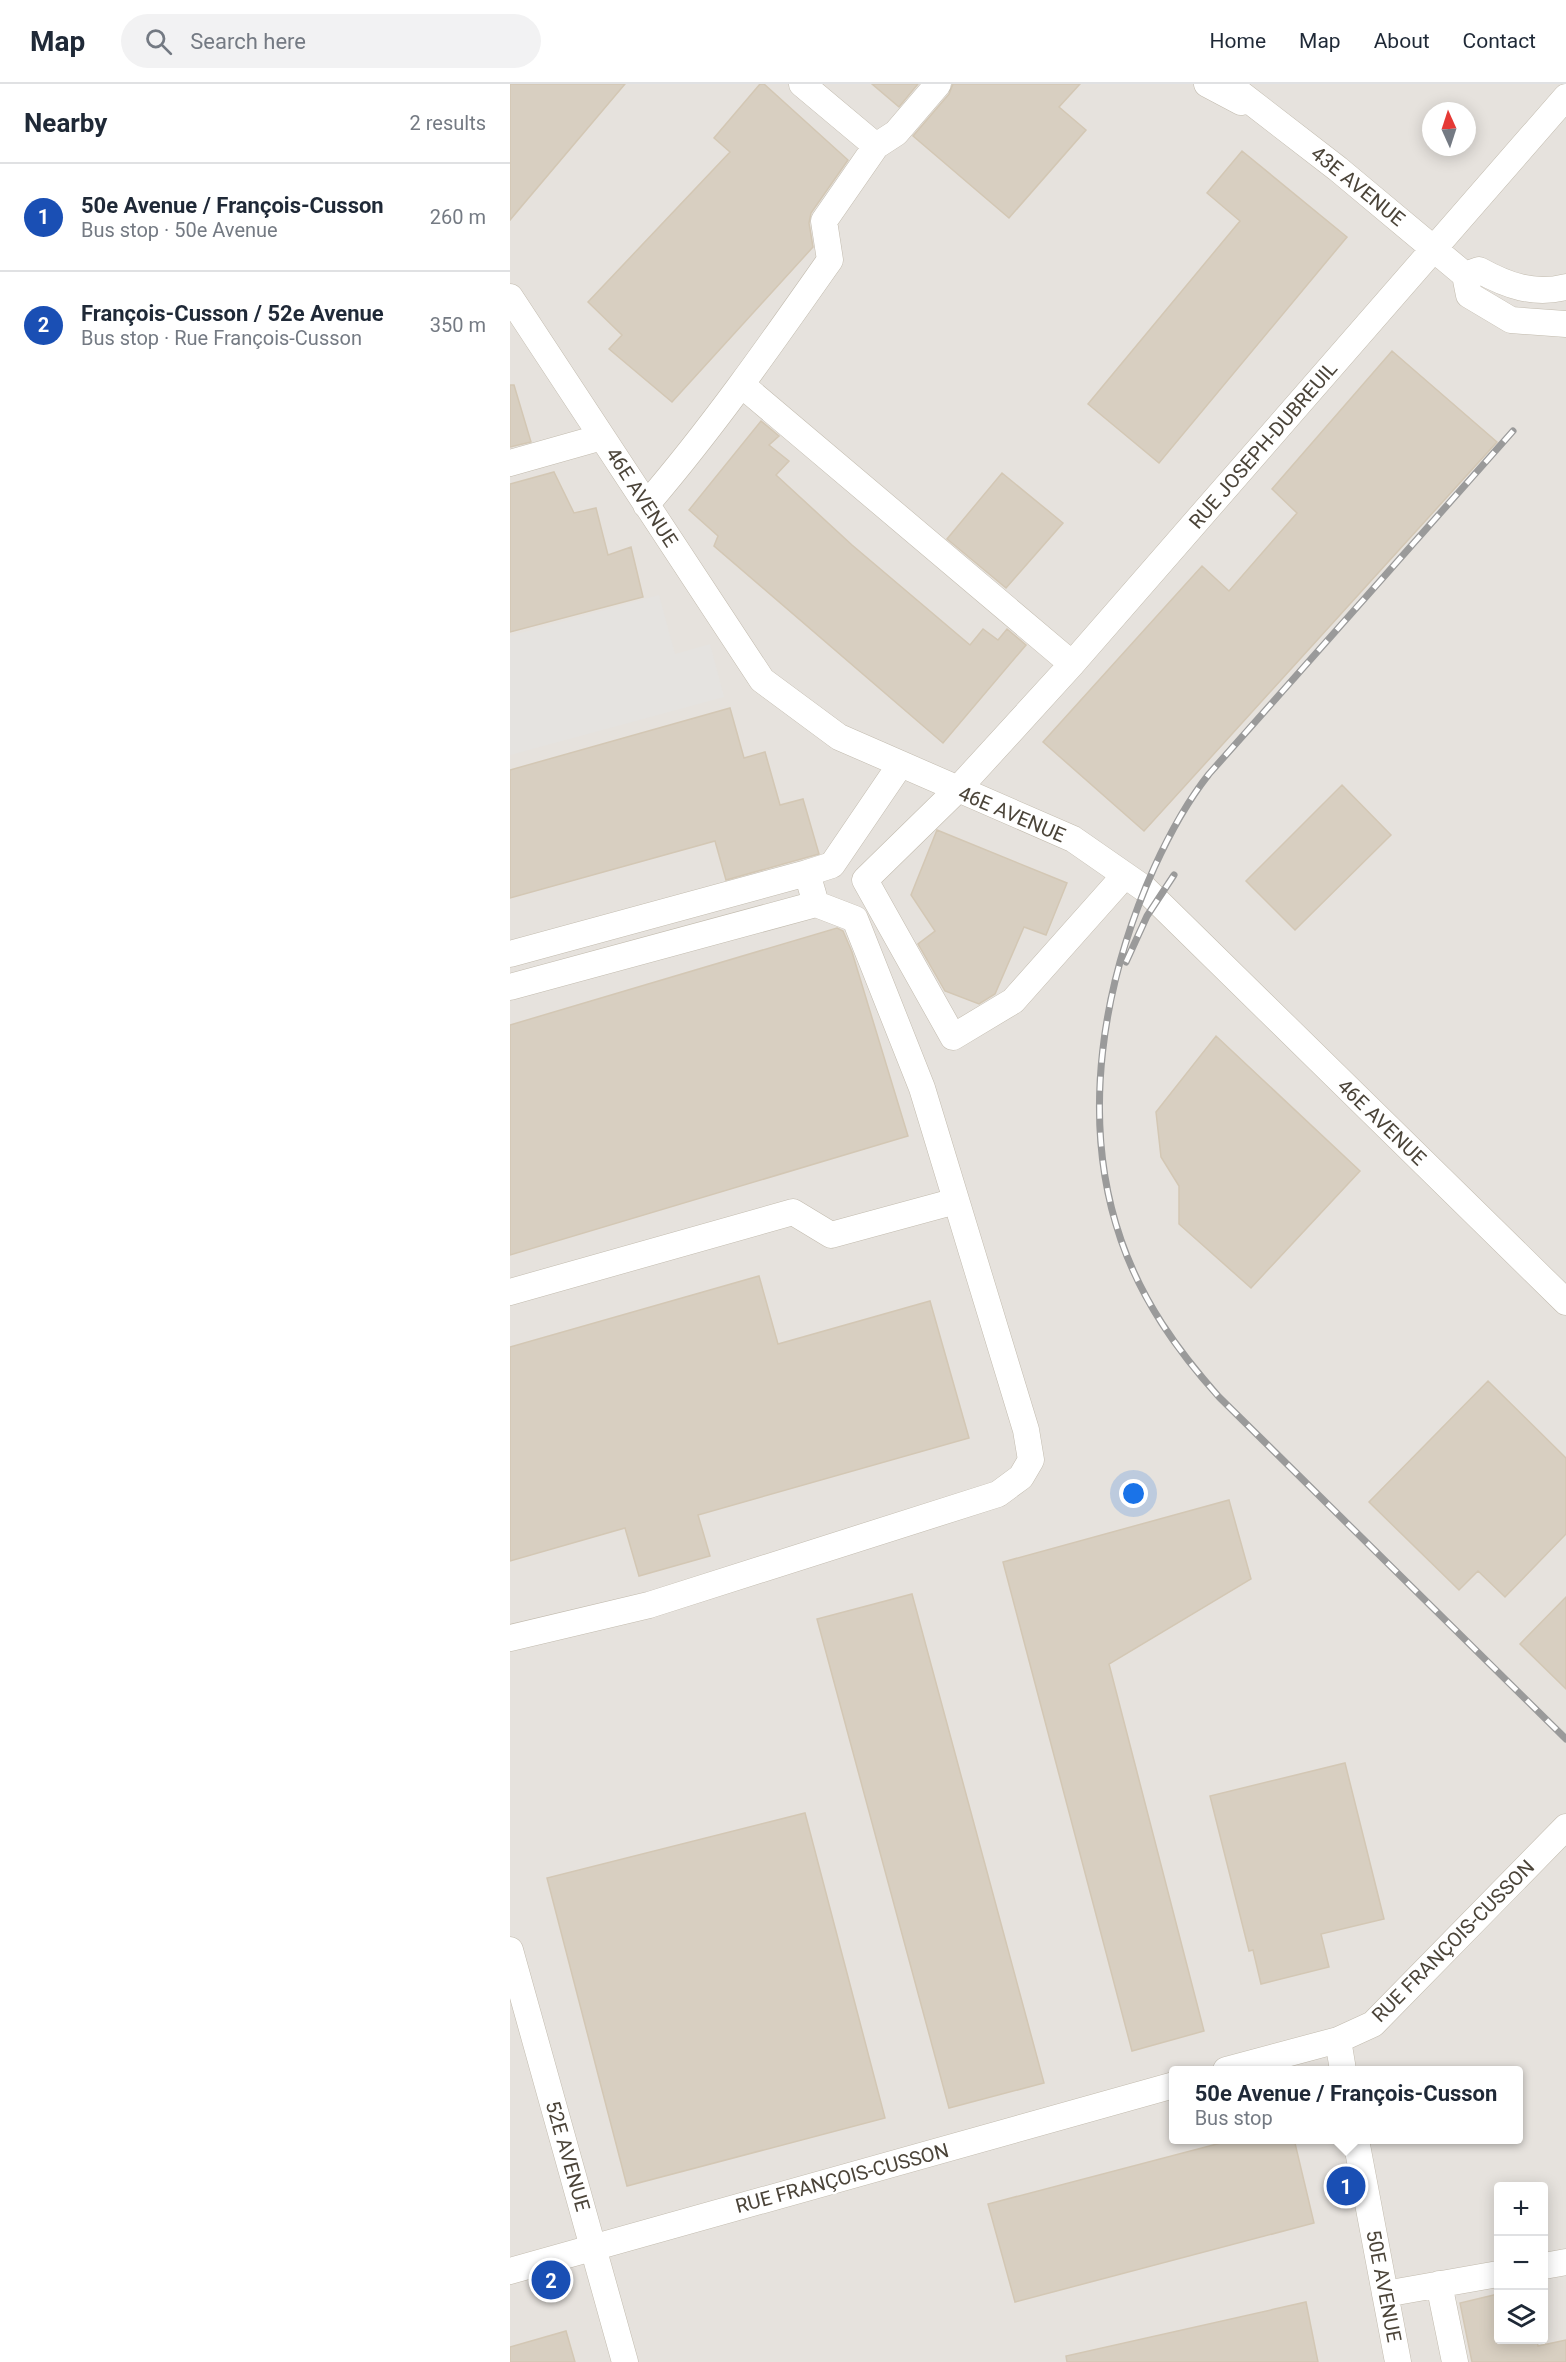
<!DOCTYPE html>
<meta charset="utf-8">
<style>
:root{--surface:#fff;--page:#f2f2f3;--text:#1f2937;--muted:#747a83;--line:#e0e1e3;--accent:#fc3f1d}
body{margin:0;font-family:Roboto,sans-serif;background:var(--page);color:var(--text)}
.controls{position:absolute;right:18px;bottom:18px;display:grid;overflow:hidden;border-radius:6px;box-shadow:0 3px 15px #0003}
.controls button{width:54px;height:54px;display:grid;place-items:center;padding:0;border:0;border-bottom:2px solid var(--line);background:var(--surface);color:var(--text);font:30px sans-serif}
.compass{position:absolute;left:912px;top:18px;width:54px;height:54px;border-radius:50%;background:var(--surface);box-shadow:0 3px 15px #0003;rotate:357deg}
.you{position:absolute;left:624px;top:1410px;width:21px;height:21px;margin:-15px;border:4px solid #fff;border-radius:50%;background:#1a73e8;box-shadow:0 0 0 9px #1a73e833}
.badge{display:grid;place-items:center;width:39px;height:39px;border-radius:50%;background:var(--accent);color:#fff;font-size:20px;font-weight:700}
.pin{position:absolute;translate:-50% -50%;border:3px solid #fff;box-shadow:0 2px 6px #0006}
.popup{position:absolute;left:659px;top:1982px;width:354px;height:78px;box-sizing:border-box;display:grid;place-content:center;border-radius:6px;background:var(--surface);filter:drop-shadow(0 2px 4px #0005);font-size:20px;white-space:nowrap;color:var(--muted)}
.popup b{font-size:22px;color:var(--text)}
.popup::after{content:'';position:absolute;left:50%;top:100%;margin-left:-12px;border:12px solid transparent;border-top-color:var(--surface)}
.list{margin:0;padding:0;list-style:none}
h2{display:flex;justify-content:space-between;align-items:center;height:78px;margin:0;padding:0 24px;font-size:26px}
h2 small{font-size:20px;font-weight:400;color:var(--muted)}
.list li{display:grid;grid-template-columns:39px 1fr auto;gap:18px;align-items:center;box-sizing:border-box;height:108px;padding:0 24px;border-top:2px solid var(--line)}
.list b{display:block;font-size:22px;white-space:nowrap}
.list p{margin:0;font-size:20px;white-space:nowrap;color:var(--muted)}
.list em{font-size:20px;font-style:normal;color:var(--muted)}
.icon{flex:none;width:33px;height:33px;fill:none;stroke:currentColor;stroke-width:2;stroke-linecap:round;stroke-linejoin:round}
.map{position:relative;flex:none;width:1056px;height:2278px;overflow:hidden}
header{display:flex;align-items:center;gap:36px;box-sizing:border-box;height:84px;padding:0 30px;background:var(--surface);border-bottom:2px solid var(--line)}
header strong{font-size:28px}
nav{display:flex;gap:33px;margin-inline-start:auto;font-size:21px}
.search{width:420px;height:54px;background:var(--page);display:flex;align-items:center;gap:15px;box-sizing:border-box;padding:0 21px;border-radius:33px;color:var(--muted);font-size:22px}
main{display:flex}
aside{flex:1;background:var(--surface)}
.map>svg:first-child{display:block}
</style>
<header>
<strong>Map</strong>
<div class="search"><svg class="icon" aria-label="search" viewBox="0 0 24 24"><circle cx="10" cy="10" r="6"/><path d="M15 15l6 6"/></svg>Search here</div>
<nav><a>Home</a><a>Map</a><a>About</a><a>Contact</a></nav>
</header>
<main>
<aside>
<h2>Nearby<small>2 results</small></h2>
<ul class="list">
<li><span class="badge" style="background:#1a4fb4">1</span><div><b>50e Avenue / François-Cusson</b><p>Bus stop · 50e Avenue</p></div><em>260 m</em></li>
<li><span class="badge" style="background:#1a4fb4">2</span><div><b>François-Cusson / 52e Avenue</b><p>Bus stop · Rue François-Cusson</p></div><em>350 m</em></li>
</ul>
</aside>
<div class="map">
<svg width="1056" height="2278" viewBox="0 0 1056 2278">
<rect width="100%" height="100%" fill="#f6f3ec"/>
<path fill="#e6e2dd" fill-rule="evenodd" d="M0 0H1056V2278H0ZM921 27H957V63H921ZM664 1986H1008V2056H664ZM988 2102H1034V2256H988Z"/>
<path fill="#e5e3e0" d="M149 511 165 570 200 560 214 613 0 671V552Z"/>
<path fill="#d8cfc1" stroke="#d3c7b4" stroke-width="1.5" d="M0 0H115L0 136Z
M250 0H254L338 76 301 129 299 139 303 163 162 318 99 265 112 251 78 218 220 68 204 54Z
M362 0H408L389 23Z
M443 0H570L549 23 576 46 499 134 403 52 439 10Z
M732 67 837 153 649 379 578 320 730 137 697 109Z
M882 267 987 358 634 747 533 658 692 482 719 507 787 429 762 405Z
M0 301H4L21 358 0 363Z
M251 337 269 352 259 361 279 377 266 391 342 461 460 561 473 545 488 556 497 545 516 561 433 659 204 462 208 452 179 426Z
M44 388 64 429 86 424 98 471 121 463 133 513 0 548V400Z
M492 389 553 439 496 504 437 455Z
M220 624 234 674 255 668 270 721 293 715 309 770 216 796 205 757 0 814V686Z
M832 701 881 751 785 846 736 797Z
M427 746 557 799 536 851 514 843 485 910 469 920 435 907 408 860 425 847 401 811Z
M327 844 333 847 342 868 398 1052 0 1171V941Z
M706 952 850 1087 741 1204 669 1140V1102L651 1073 646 1028Z
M249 1192 268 1260 420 1217 459 1354 188 1431 200 1472 129 1492 115 1444 0 1477V1263Z
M978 1297 1056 1374V1450L995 1513 968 1487 949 1506 859 1418Z
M719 1416 741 1495 599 1580 694 1947 622 1967 493 1478Z
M402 1510 534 1999 439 2024 307 1535Z
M1056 1513V1605L1010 1560Z
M835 1679 874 1835 811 1850 819 1883 751 1900 743 1866 739 1867 700 1712Z
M295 1729 375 2034 117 2102 37 1794Z
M726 2055H784L804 2139 505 2218 478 2120Z
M988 2210V2256H1027L1028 2262 1056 2256V2278H962L950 2219Z
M796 2218 808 2278H557L556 2272Z
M56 2247 65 2278H0V2263Z"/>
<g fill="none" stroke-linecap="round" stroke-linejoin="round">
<defs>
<path id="minor" d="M697 0 731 18
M718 0 828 85 955 191 959 211 1001 236 1056 240
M366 62 386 49 428 0
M955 191 969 186C998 202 1024 211 1056 203
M0 213 252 596 329 653 563 755 635 805 1056 1218
M232 301 562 580
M0 379 92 353
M136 421C203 343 261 260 320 176L314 137 366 62 292 0
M297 789 322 781 390 681
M615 791 503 917 443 953 355 796 447 706 562 580 1056 13
M0 870 297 789 306 820 0 903
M0 1208 283 1128 321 1151 446 1117
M0 1554 139 1521 488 1410 511 1393 521 1376 516 1346 412 1004 345 835 306 820
M0 1866 115 2278
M828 1956 833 1986
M716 1986 828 1956 863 1940 1056 1743
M846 2056 888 2278
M1034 2182 1056 2178
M0 2187 664 2001
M929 2200 945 2278
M875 2210 988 2190"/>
</defs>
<use href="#minor" stroke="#c2bbae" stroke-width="27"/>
<use href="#minor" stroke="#fff" stroke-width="26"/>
<defs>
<path id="rail" d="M1003 347 699 690C676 719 659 751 644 784 593 898 569 1035 611 1156 632 1217 667 1266 709 1313L1056 1655
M616 878 637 832 664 791"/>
</defs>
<use href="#rail" stroke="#9a9a9a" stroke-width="7"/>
<use href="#rail" stroke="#fff" stroke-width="4.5" stroke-dasharray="14" stroke-linecap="butt"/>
</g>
<g text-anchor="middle" stroke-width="5" stroke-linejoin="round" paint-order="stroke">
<g font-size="20" fill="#4b4439" stroke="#fff">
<text transform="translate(848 102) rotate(39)" y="7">43E AVENUE</text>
<text transform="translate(753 361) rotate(-49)" y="7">RUE JOSEPH-DUBREUIL</text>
<text transform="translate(132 413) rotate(57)" y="7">46E AVENUE</text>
<text transform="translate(502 730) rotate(23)" y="7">46E AVENUE</text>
<text transform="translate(872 1038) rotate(44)" y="7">46E AVENUE</text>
<text transform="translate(943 1857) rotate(-45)" y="7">RUE FRANÇOIS-CUSSON</text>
<text transform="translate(58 2072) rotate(74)" y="7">52E AVENUE</text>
<text transform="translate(332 2094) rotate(-15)" y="7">RUE FRANÇOIS-CUSSON</text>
<text transform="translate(874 2202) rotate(79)" y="7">50E AVENUE</text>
</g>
</g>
</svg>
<div class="controls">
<button>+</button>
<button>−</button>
<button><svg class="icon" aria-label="layers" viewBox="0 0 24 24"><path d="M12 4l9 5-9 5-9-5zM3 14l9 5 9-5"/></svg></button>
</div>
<svg class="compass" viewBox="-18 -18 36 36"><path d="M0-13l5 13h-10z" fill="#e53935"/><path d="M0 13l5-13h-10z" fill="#747a83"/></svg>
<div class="you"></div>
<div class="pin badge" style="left:836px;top:2102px;background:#1a4fb4">1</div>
<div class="popup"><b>50e Avenue / François-Cusson</b>Bus stop</div>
<div class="pin badge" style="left:41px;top:2196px;background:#1a4fb4">2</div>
</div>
</main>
